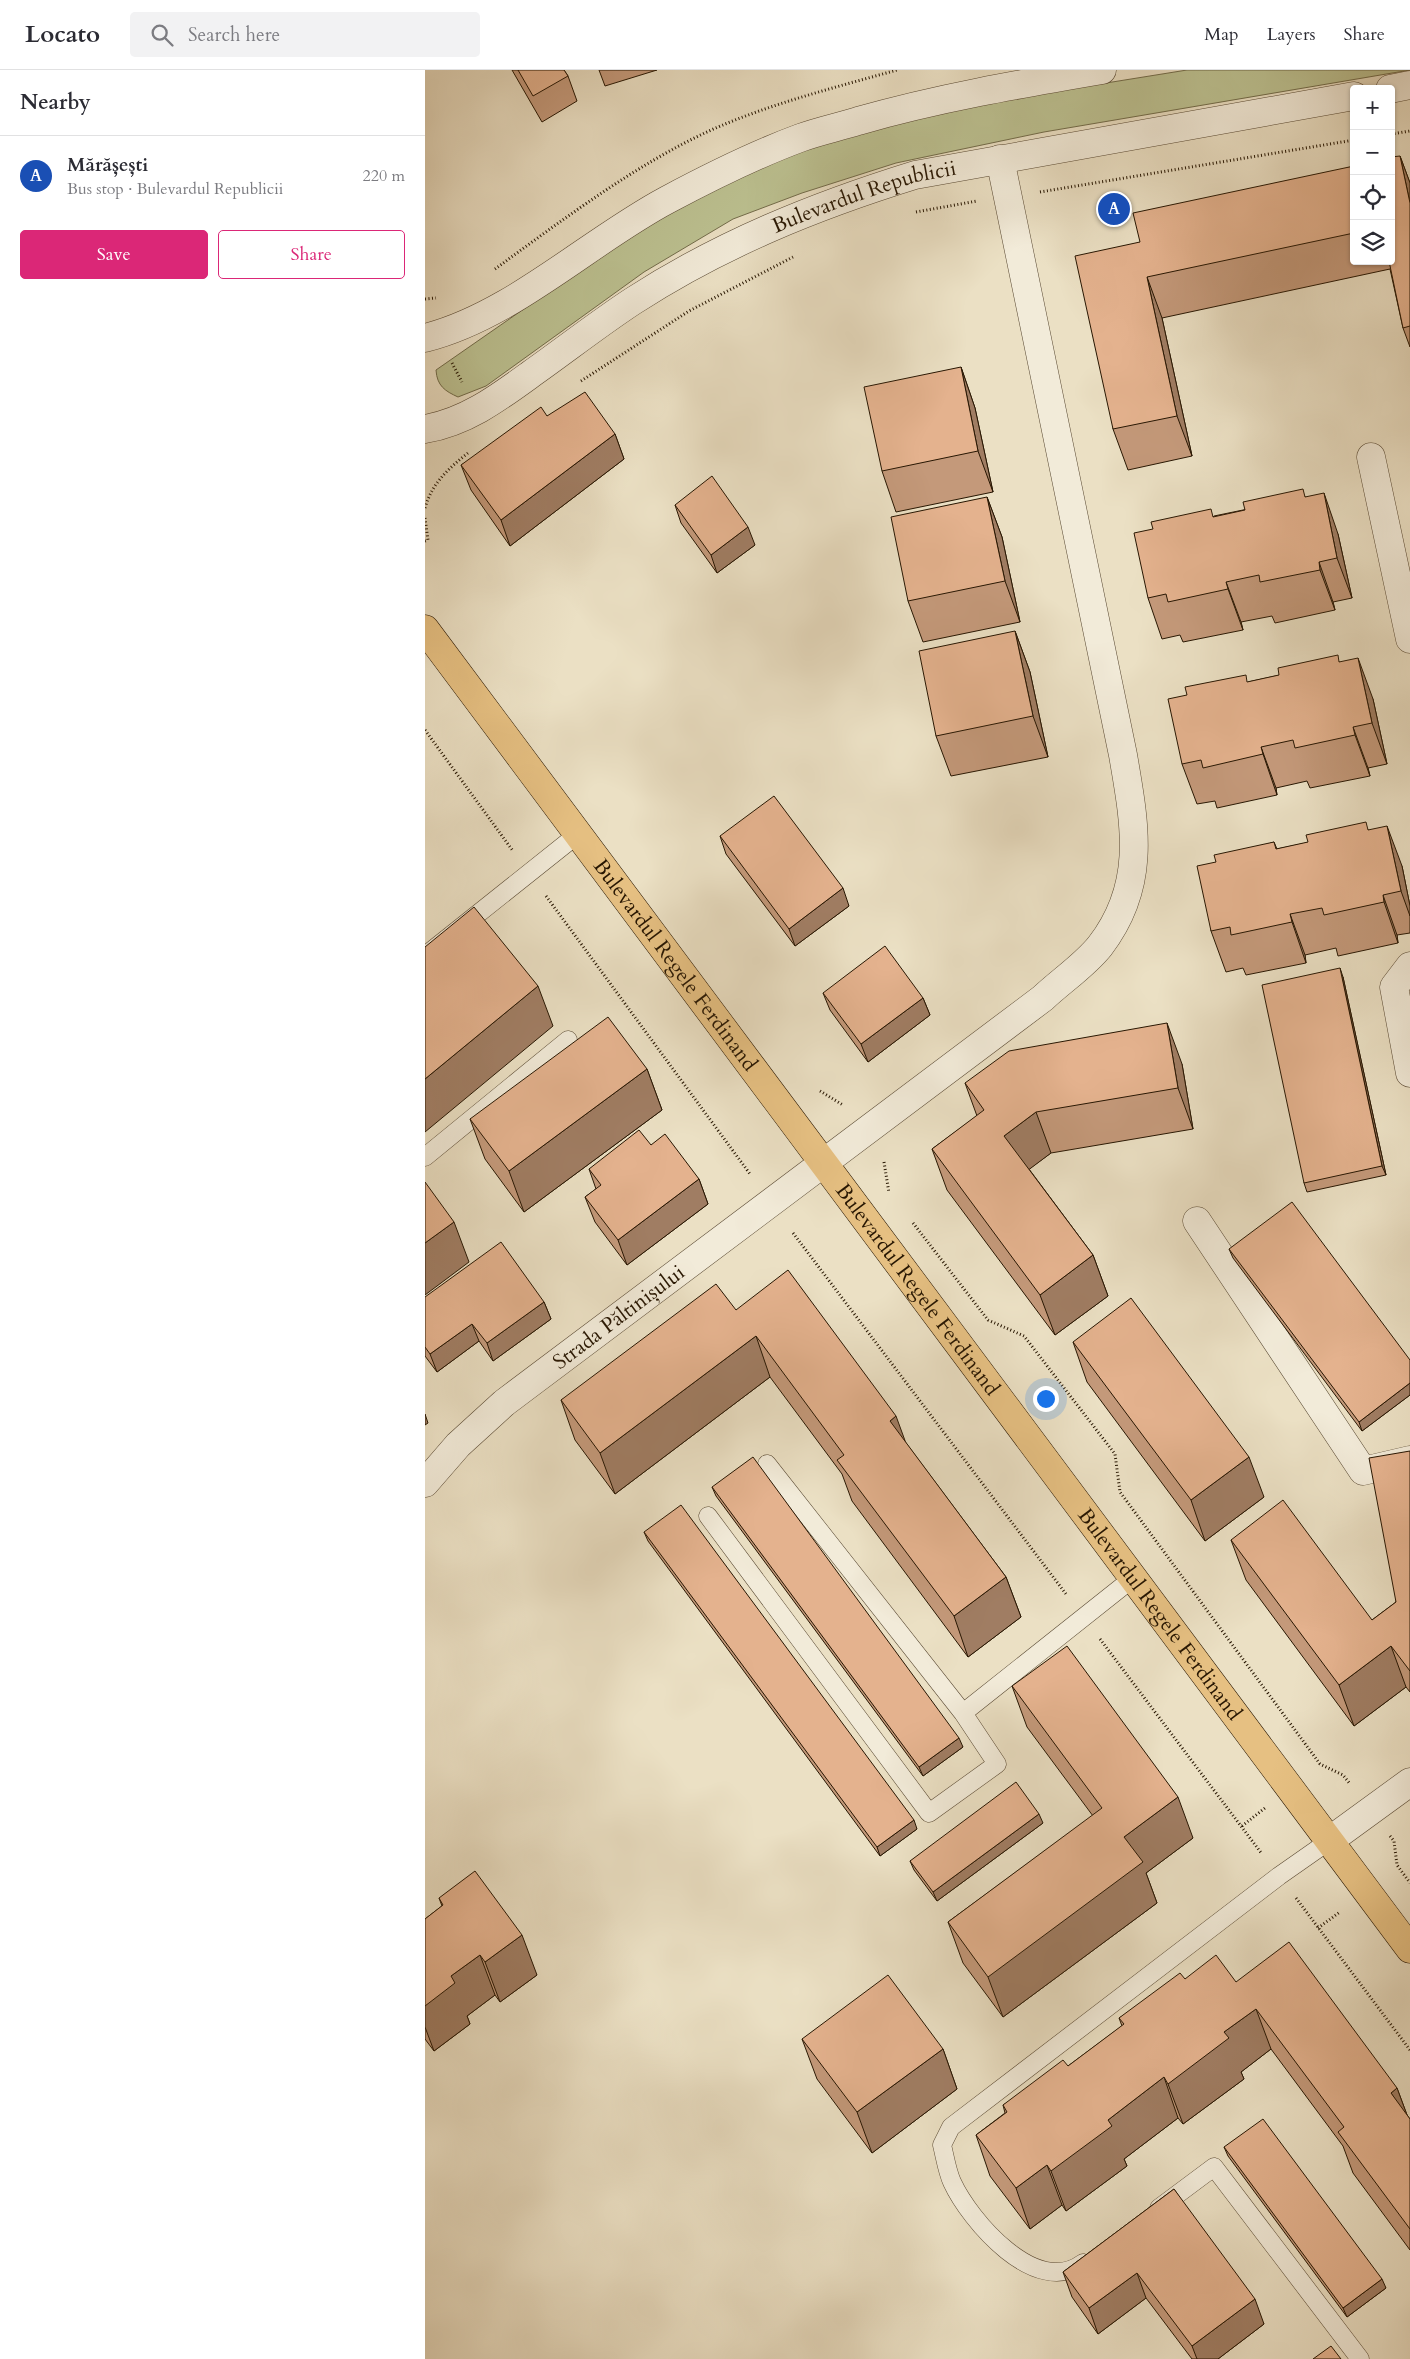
<!DOCTYPE html>
<meta charset="utf-8">
<style>
:root{--surface:#fff;--page:#f2f2f3;--text:#2b2b33;--muted:#7c7c81;--line:#e1e1e2;--accent:#db2777}
body{margin:0;font-family:Cardo,serif;background:var(--page);color:var(--text)}
.controls{position:absolute;right:15px;top:15px;display:grid;overflow:hidden;border-radius:5px;box-shadow:0 1px 4px #0004}
.controls button{width:45px;height:45px;display:grid;place-items:center;padding:0;border:0;border-bottom:1px solid var(--line);background:var(--surface);color:var(--text);font:25px sans-serif}
.you{position:absolute;left:620px;top:1328px;width:18px;height:18px;margin:-12px;border:4px solid #fff;border-radius:50%;background:#1a73e8;box-shadow:0 0 0 8px #1a73e833}
.badge{display:grid;place-items:center;width:32px;height:32px;border-radius:50%;background:var(--accent);color:#fff;font-size:16px;font-weight:700}
.pin{position:absolute;translate:-50% -50%;border:2px solid #fff;box-shadow:0 1px 5px #0006}
.list{margin:0;padding:0;list-style:none}
h2{display:flex;justify-content:space-between;align-items:center;height:65px;margin:0;padding:0 20px;font-size:21px}
h2 small{font-size:16px;font-weight:400;color:var(--muted)}
.list li{display:grid;grid-template-columns:32px 1fr auto;gap:15px;align-items:center;box-sizing:border-box;height:80px;padding:0 20px;border-top:1px solid var(--line)}
.list b{display:block;font-size:19px;white-space:nowrap}
.list p{margin:0;font-size:16px;white-space:nowrap;color:var(--muted)}
.list em{font-size:16px;font-style:normal;color:var(--muted)}
.actions{display:flex;gap:10px;padding:15px 20px}
.actions a{flex:1;padding:11px 0;border:1px solid var(--accent);border-radius:5px;text-align:center;font-size:18px;color:var(--accent)}
.actions .main{background:var(--accent);color:#fff}
.icon{flex:none;width:28px;height:28px;fill:none;stroke:currentColor;stroke-width:2;stroke-linecap:round;stroke-linejoin:round}
.map{position:relative;flex:none;width:985px;height:2289px;overflow:hidden}
header{display:flex;align-items:center;gap:30px;box-sizing:border-box;height:70px;padding:0 25px;background:var(--surface);border-bottom:1px solid var(--line)}
header strong{font-size:24px}
nav{display:flex;gap:28px;margin-inline-start:auto;font-size:18px}
.search{width:350px;height:45px;background:var(--page);display:flex;align-items:center;gap:12px;box-sizing:border-box;padding:0 18px;border-radius:5px;color:var(--muted);font-size:19px}
main{display:flex}
aside{flex:1;background:var(--surface)}
.map>svg:first-child{display:block}
</style>
<header>
<strong>Locato</strong>
<div class="search"><svg class="icon" aria-label="search" viewBox="0 0 24 24"><circle cx="10" cy="10" r="6"/><path d="M15 15l6 6"/></svg>Search here</div>
<nav><a>Map</a><a>Layers</a><a>Share</a></nav>
</header>
<main>
<aside>
<h2>Nearby<small></small></h2>
<ul class="list">
<li><span class="badge" style="background:#1a4fb4">A</span><div><b>Mărășești</b><p>Bus stop · Bulevardul Republicii</p></div><em>220 m</em></li>
</ul>
<div class="actions"><a class="main">Save</a><a>Share</a></div>
</aside>
<div class="map">
<svg width="985" height="2289" viewBox="0 0 985 2289">
<rect width="100%" height="100%" fill="#ebe0c4"/>
<filter id="stains"><feTurbulence type="fractalNoise" baseFrequency=".004" numOctaves="4"/><feColorMatrix values="0 0 0 0 .2 0 0 0 0 .09 0 0 0 0 .02 0 0 0 .5 -.17"/></filter>
<radialGradient id="worn" r=".72"><stop offset=".6" stop-color="#630" stop-opacity="0"/><stop offset="1" stop-color="#630" stop-opacity=".3"/></radialGradient>
<path fill="#bcc191" stroke="#726c4a" d="M762 0H985L619 62 471 93 377 123 308 149 219 202 61 316 33 327C20 321 12 316 11 300L198 170 321 100 418 67 538 36Z"/>
<g fill="none" stroke-linecap="round" stroke-linejoin="round">
<defs>
<path id="service" d="M0 886 153 764
M0 1087 143 970
M342 1394 538 1643
M283 1446 504 1743 572 1694 538 1643 708 1508
M734 2138 789 2097 935 2289
M658 2193C611 2228 545 2151 527 2112 522 2101 520 2087 517 2075L526 2057 854 1806 904 1771"/>
<g id="minor">
<path d="M946 387 985 569"/>
<path d="M985 896 969 917 985 1003"/>
<path d="M772 1151 938 1401 985 1390"/>
<path id="s1" d="M0 1413 33 1375 79 1333 618 928C636 911 660 895 675 876 722 815 710 755 698 685L575 89"/>
<path d="M904 1771 985 1712"/>
</g>
<g id="tertiary">
<path d="M965 19 985 15"/>
<path d="M0 268C87 246 163 172 242 130 285 107 329 85 375 68 394 61 414 57 433 51 513 28 595 14 677 0"/>
<path id="s2" d="M0 359C41 352 73 328 106 304 140 280 173 254 208 231 296 174 390 136 490 105L929 26"/>
</g>
<g id="primary">
<path id="s3" d="M0 559 985 1879"/>
</g>
</defs>
<use href="#service" stroke="#584832" stroke-width="19"/>
<use href="#minor" stroke="#584832" stroke-width="29"/>
<use href="#tertiary" stroke="#584832" stroke-width="29"/>
<use href="#primary" stroke="#271602" stroke-width="29"/>
<path stroke="#271602" stroke-width="3" stroke-dasharray="1 2.5" stroke-linecap="butt" d="M966 64 985 61
M615 122 929 70
M491 142 552 131
M70 199C136 151 210 95 284 61 344 34 408 18 472 0
M0 229 11 228
M27 293 37 312
M156 311 264 241 368 187
M0 438C7 413 24 398 43 383
M0 448 3 470 0 471
M0 660 88 781
M121 826 325 1104
M395 1021 418 1035
M459 1092 464 1123
M488 1153 563 1250 599 1266 690 1384 695 1422 895 1694 918 1705 925 1714
M368 1163 641 1524
M675 1569 837 1784
M817 1756 840 1738
M965 1766 969 1771 972 1795 985 1813
M871 1828 985 1980
M893 1858 915 1842"/>
<use href="#service" stroke="#f2ebd9" stroke-width="18"/>
<use href="#minor" stroke="#f2ebd9" stroke-width="28"/>
<use href="#tertiary" stroke="#f2ebd9" stroke-width="28"/>
<use href="#primary" stroke="#e6c082" stroke-width="28"/>
</g>
<path fill="#c4997a" stroke="#271602" d="M87 0H139L143 6 152 31 117 52Z
M174 0H232L180 16Z
M975 86 985 113V277L978 258 965 199 737 248 767 386 703 400 688 359 715 172 929 96V191H966Z
M536 297 550 338 568 422 471 442 457 401Z
M122 346 190 364 199 389 85 476 46 420 36 395Z
M562 427 577 467 595 552 498 572 483 531Z
M881 427 913 464 927 528 908 532 910 540 850 553 847 546 816 552 818 560 758 572 755 565 737 569 723 528 789 446Z
M250 435 330 475 292 503 256 453Z
M590 561 605 602 623 687 526 706 511 666Z
M915 592 948 629 962 694 943 698 945 706 885 718 882 711 851 718 852 725 792 738 790 731 772 734 757 694 823 612Z
M944 760 977 796 985 836V863L972 865 973 873 913 886 911 878 880 885 881 893 821 905 818 898 801 902 786 861 791 792 849 772 852 779Z
M295 766 424 836 370 876 301 784Z
M918 907 961 1105 882 1122 879 1113Z
M398 923 498 928 505 945 443 992 405 940Z
M757 994 768 1059 626 1083 604 1099 668 1185 683 1226 630 1265 522 1120 507 1079 552 1046 540 1013Z
M222 999 237 1040 99 1142 60 1089 45 1049Z
M226 1075 274 1109 283 1134 202 1195 170 1152 160 1127 171 1119 164 1099Z
M804 1179 985 1290V1325L937 1361 808 1188Z
M0 1227 119 1232 126 1249 68 1291 54 1271 12 1302 0 1286Z
M311 1240 481 1373 581 1507 596 1547 543 1587 427 1431 417 1404 345 1307 190 1424 150 1370 136 1330Z
M648 1272 839 1427 780 1471 662 1312Z
M985 1381V1622L981 1617 929 1656 821 1510 806 1470 947 1550 971 1532Z
M287 1417 538 1677 498 1706 291 1426Z
M219 1462 492 1759 455 1786 223 1471Z
M587 1616 768 1768 721 1803 732 1833 578 1947 538 1893 523 1852 668 1746 602 1657Z
M618 1753 512 1831 489 1800 485 1791Z
M14 1828 112 1905 75 1932 70 1925 42 1946 45 1954 9 1981 0 1969V1849L17 1836Z
M760 1909 811 1912 972 2018 982 2045 985 2049V2180L928 2103 918 2076 846 1979 816 2002 819 2009 758 2054 753 2048 699 2089 702 2096 641 2141 637 2135 605 2159 565 2106 551 2065 580 2043 578 2035 643 1996 697 1956 694 1948Z
M377 1969 518 1979 532 2019 447 2083 392 2009Z
M799 2077 961 2218 922 2247 803 2086Z
M749 2119 839 2254 793 2289H767L721 2228 673 2264 647 2227 638 2202Z"/>
<path fill="#a07d63" stroke="#271602" d="M975 86 985 113V133Z
M722 207 737 248 767 386 752 346Z
M536 297 550 338 568 422 553 381Z
M190 364 199 389 85 476 76 450Z
M899 423 913 464 927 528 912 488Z
M562 427 577 467 595 552 580 511Z
M323 457 330 475 292 503 286 485Z
M894 492 908 532 910 540 895 500Z
M801 512 816 552 818 560 803 519Z
M590 561 605 602 623 687 608 646Z
M933 588 948 629 962 694 947 653Z
M928 657 943 698 945 706 930 665Z
M836 677 851 718 852 725 838 684Z
M962 756 977 796 985 836V846L976 821Z
M418 818 424 836 370 876 364 859Z
M958 825 972 865 973 873 959 832Z
M865 844 880 885 881 893 867 852Z
M915 898 918 907 961 1105 957 1096Z
M113 916 128 956 0 1062V1009Z
M498 928 505 945 443 992 436 974Z
M742 953 757 994 768 1059 753 1018Z
M222 999 237 1040 99 1142 84 1101Z
M611 1042 626 1083 594 1107 579 1066Z
M274 1109 283 1134 202 1195 193 1170Z
M29 1152 44 1192 0 1225V1173Z
M668 1185 683 1226 630 1265 615 1225Z
M119 1232 126 1249 68 1291 62 1273Z
M47 1254 54 1271 12 1302 5 1284Z
M331 1266 345 1307 190 1424 175 1383Z
M985 1313V1325L937 1361 934 1352Z
M0 1344 3 1353 0 1355Z
M471 1346 486 1387 465 1351Z
M824 1387 839 1427 780 1471 766 1430Z
M581 1507 596 1547 543 1587 529 1546Z
M966 1576 981 1617 929 1656 914 1615Z
M534 1668 538 1677 498 1706 494 1697Z
M753 1727 768 1768 721 1803 732 1833 578 1947 563 1907 699 1767Z
M614 1744 618 1753 512 1831 508 1822Z
M489 1750 492 1759 455 1786 452 1777Z
M97 1865 112 1905 75 1932 60 1892Z
M55 1885 70 1925 42 1946 45 1954 9 1981 0 1957V1936L26 1906Z
M831 1939 846 1979 816 2002 819 2009 758 2054 743 2014 799 1962Z
M518 1979 532 2019 447 2083 432 2042Z
M739 2007 753 2048 699 2089 702 2096 641 2141 626 2101 683 2050Z
M972 2018 985 2053 966 2023Z
M622 2095 637 2135 605 2159 591 2118Z
M712 2203 721 2228 673 2264 664 2238Z
M957 2209 961 2218 922 2247 918 2238Z
M830 2229 839 2254 793 2289H772L767 2276Z"/>
<path fill="#e4b28e" stroke="#271602" d="M93 0H139L143 6 108 26Z
M975 86 985 133V256L978 258 964 191H966V87Z
M929 96V163L722 207 752 346 688 359 650 186 715 172 708 143Z
M536 297 553 381 457 401 439 317Z
M160 322 190 364 76 450 36 395 116 337 122 346Z
M287 406 323 457 286 485 250 435Z
M878 419 880 427 899 423 912 488 894 492 895 500 835 512 834 505 801 512 803 519 743 532 741 524 723 528 709 463 728 459 726 452 786 439 788 447 820 440 818 432Z
M562 427 580 511 483 531 466 447Z
M590 561 608 646 511 666 494 581Z
M913 585 914 592 933 588 947 653 928 657 930 665 870 678 868 670 836 677 838 684 778 698 776 690 757 694 743 629 762 625 760 617 821 605 822 612 854 605 853 598Z
M349 726 418 818 364 859 295 766Z
M941 752 943 760 962 756 976 821 958 825 959 832 899 845 897 838 865 844 867 852 806 865 805 857 786 861 772 796 791 792 789 785 849 772 851 779 883 772 881 765Z
M49 837 113 916 0 1009V877Z
M460 876 498 928 436 974 398 923Z
M915 898 957 1096 879 1113 837 915Z
M183 947 222 999 84 1101 45 1049Z
M742 953 753 1018 611 1042 579 1066 668 1185 615 1225 507 1079 559 1040 540 1013 584 981Z
M214 1060 226 1075 240 1064 274 1109 193 1170 160 1127 176 1115 164 1099Z
M0 1112 29 1152 0 1173Z
M867 1132 985 1290V1313L934 1352 804 1179Z
M76 1172 119 1232 62 1273 47 1254 5 1284 0 1277V1227Z
M363 1200 471 1346 465 1351 581 1507 529 1546 412 1390 419 1385 331 1266 175 1383 136 1330 291 1214 311 1240Z
M706 1228 824 1387 766 1430 648 1272Z
M985 1381V1601L966 1576 914 1615 806 1470 858 1430 947 1550 971 1532 944 1388Z
M328 1387 534 1668 494 1697 287 1417Z
M256 1435 489 1750 452 1777 219 1462Z
M642 1576 753 1727 699 1767 718 1792 563 1907 523 1852 677 1738 587 1616Z
M591 1712 614 1744 508 1822 485 1791Z
M50 1801 97 1865 60 1892 55 1885 26 1906 30 1913 0 1936V1849L18 1835 14 1828Z
M864 1872 972 2018 966 2023 985 2049V2159L913 2062 919 2057 831 1939 799 1962 804 1968 743 2014 739 2007 683 2050 687 2056 626 2101 622 2095 591 2118 551 2065 582 2042 578 2035 638 1990 643 1996 699 1954 694 1948 755 1903 760 1909 791 1885 811 1912Z
M463 1905 518 1979 432 2042 377 1969Z
M838 2049 957 2209 918 2238 799 2077Z
M749 2119 830 2229 767 2276 712 2203 664 2238 638 2202Z
M906 2276 916 2289H888Z"/>
<g text-anchor="middle" stroke-width="4" stroke-linejoin="round" paint-order="stroke">
<g font-size="21" fill="#271602" stroke="#f2ebd9">
<text dy="7" stroke="none"><textPath href="#s2" startOffset="501">Bulevardul Republicii</textPath></text>
<text dy="7" stroke="none"><textPath href="#s3" startOffset="419">Bulevardul Regele Ferdinand</textPath></text>
<text dy="7" stroke="none"><textPath href="#s3" startOffset="824">Bulevardul Regele Ferdinand</textPath></text>
<text dy="7" stroke="none"><textPath href="#s1" startOffset="256">Strada Păltinișului</textPath></text>
<text dy="7" stroke="none"><textPath href="#s3" startOffset="1229">Bulevardul Regele Ferdinand</textPath></text>
</g>
</g>
<rect width="100%" height="100%" filter="url(#stains)"/>
<rect width="100%" height="100%" fill="url(#worn)"/>
</svg>
<div class="controls">
<button>+</button>
<button>−</button>
<button><svg class="icon" aria-label="locate" viewBox="0 0 24 24"><circle cx="12" cy="12" r="6"/><path d="M12 2v4M12 18v4M2 12h4M18 12h4"/></svg></button>
<button><svg class="icon" aria-label="layers" viewBox="0 0 24 24"><path d="M12 4l9 5-9 5-9-5zM3 14l9 5 9-5"/></svg></button>
</div>
<div class="you"></div>
<div class="pin badge" style="left:689px;top:139px;background:#1a4fb4">A</div>
</div>
</main>
